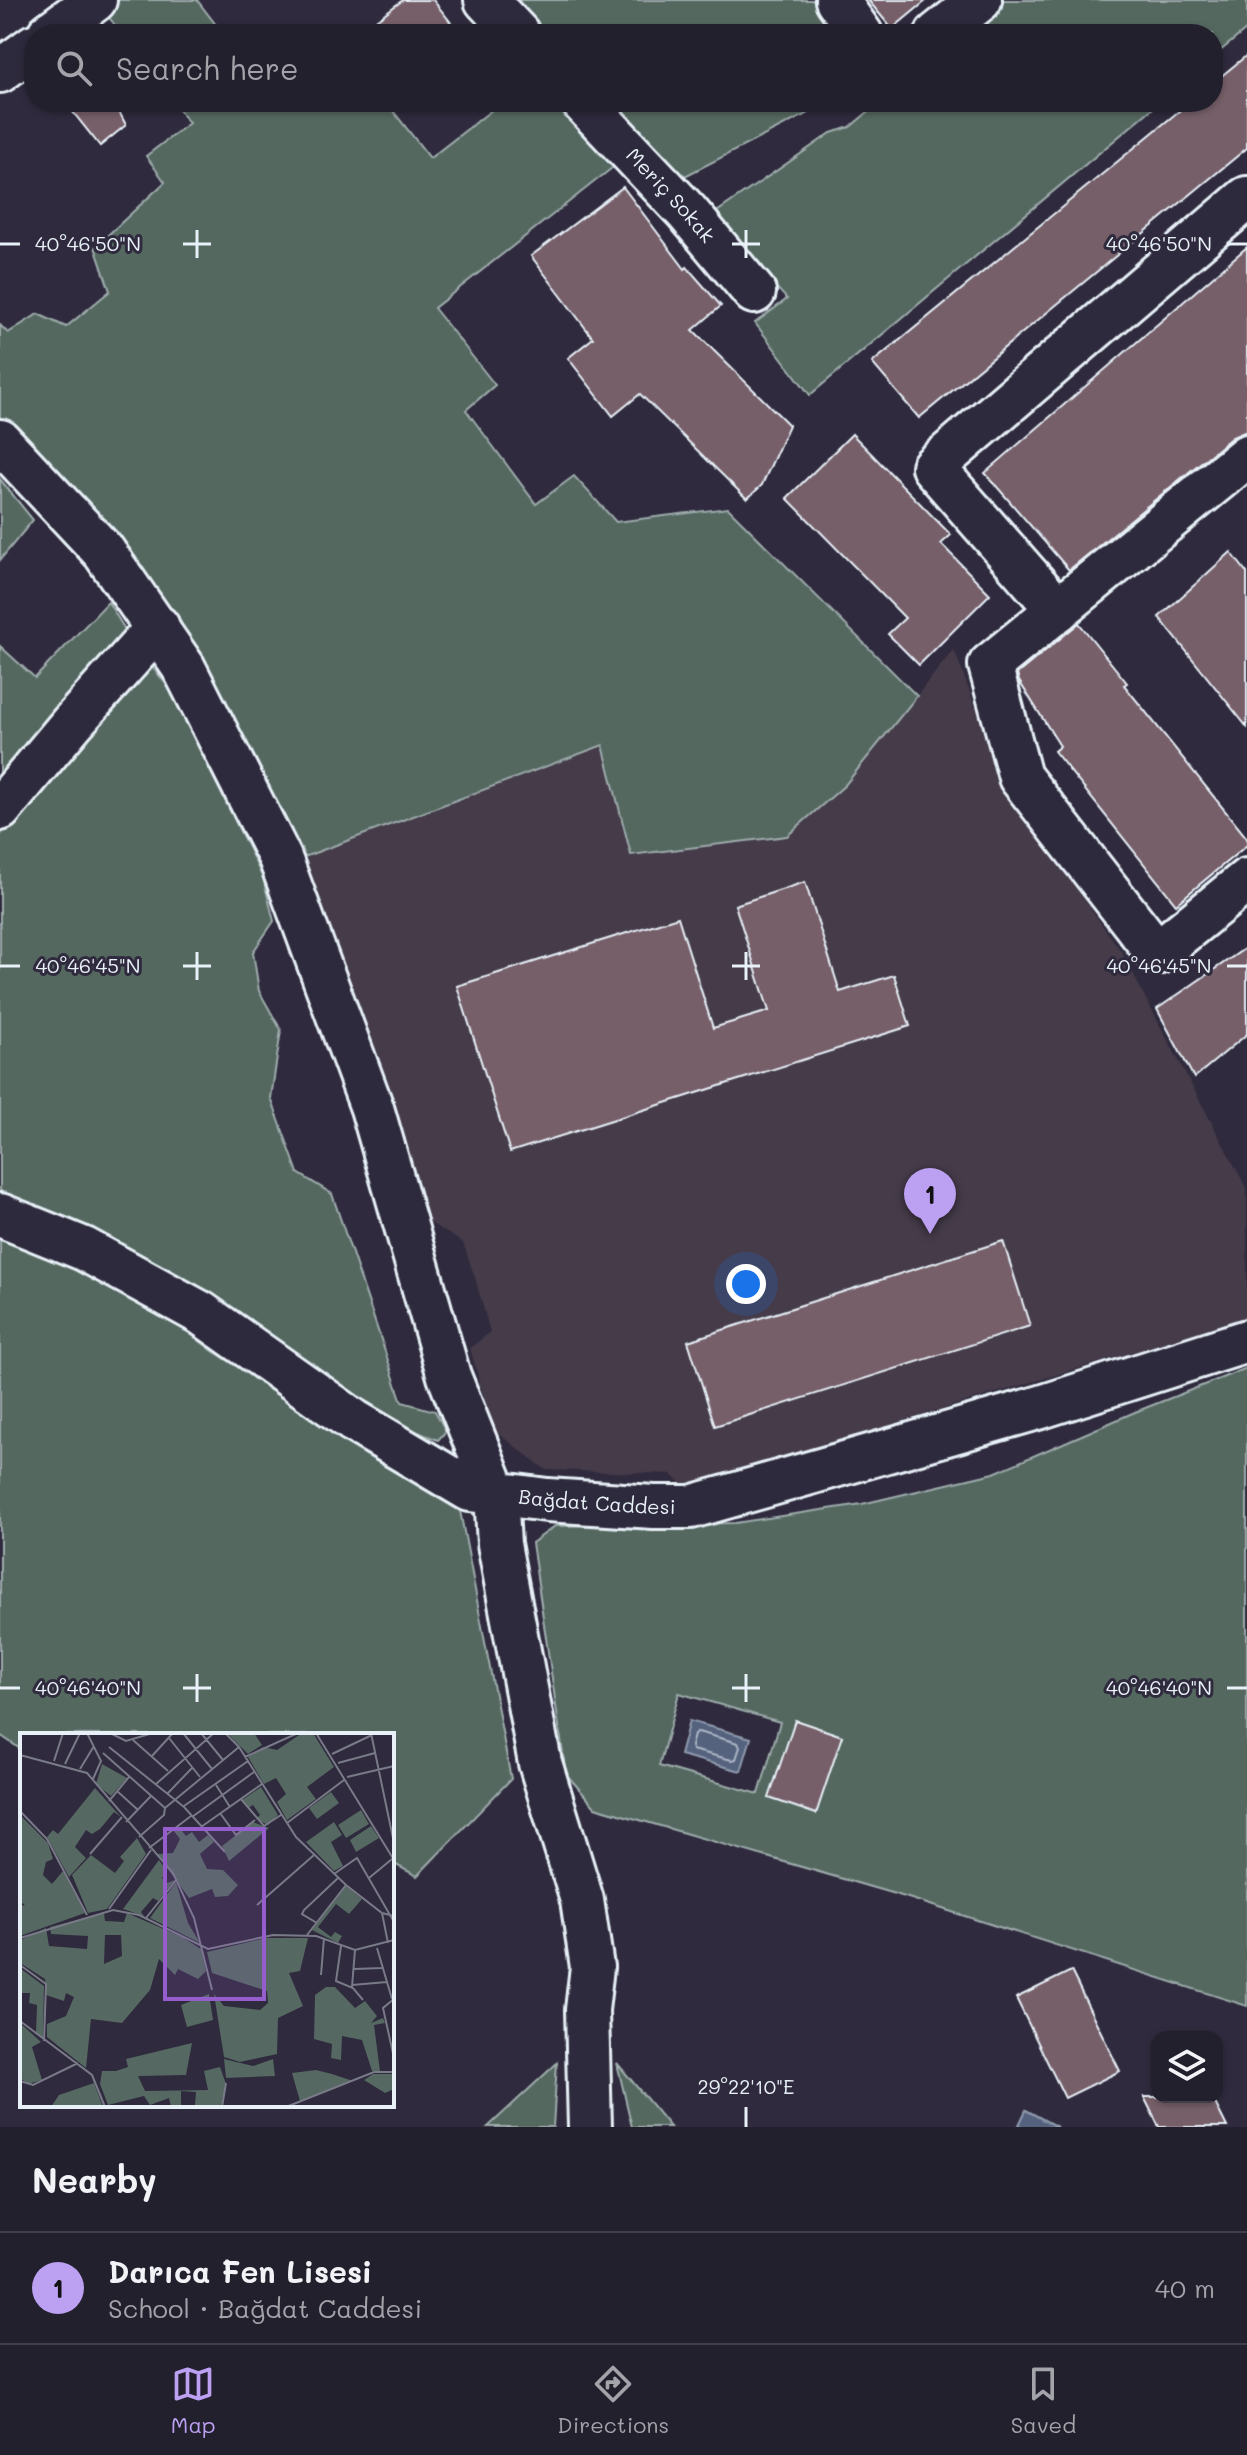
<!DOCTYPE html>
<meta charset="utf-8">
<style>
:root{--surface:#23202e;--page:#2b2836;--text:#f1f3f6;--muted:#a3a3aa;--line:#403e4a;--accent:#bca0f2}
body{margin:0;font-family:Mali,sans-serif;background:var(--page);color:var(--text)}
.controls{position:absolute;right:24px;bottom:24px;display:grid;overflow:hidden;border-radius:16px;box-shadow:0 2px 6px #0004}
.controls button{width:72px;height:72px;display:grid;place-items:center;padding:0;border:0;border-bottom:2px solid var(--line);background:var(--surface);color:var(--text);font:40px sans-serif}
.you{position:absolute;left:746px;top:1284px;width:28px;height:28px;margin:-20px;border:6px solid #fff;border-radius:50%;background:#1a73e8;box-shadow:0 0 0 12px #1a73e833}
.badge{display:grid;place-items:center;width:52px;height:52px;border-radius:50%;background:var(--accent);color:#111;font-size:26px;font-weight:700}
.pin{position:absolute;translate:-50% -66px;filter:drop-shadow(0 2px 4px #0008)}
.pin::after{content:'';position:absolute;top:42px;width:28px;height:24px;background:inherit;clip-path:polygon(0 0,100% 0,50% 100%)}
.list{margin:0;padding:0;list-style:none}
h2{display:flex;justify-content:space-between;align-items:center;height:104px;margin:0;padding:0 32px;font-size:34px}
h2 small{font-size:26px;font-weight:400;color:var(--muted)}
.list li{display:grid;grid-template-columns:52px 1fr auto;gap:24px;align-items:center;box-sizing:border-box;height:112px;padding:0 32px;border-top:2px solid var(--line)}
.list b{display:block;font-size:30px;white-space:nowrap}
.list p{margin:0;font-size:26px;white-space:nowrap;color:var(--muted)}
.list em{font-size:26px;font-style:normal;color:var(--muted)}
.icon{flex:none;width:44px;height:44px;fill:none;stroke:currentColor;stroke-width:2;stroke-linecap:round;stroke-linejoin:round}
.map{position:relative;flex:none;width:1247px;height:2127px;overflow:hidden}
.search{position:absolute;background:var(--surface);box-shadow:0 2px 6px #0004;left:24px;right:24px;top:24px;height:88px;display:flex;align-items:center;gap:20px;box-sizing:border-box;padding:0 28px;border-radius:32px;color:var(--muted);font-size:30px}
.sheet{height:216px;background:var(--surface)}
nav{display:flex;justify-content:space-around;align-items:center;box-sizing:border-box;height:112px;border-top:2px solid var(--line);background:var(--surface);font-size:22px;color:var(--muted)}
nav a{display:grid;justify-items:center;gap:4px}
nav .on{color:var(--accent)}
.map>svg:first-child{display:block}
</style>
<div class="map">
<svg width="1247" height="2127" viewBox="0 0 1247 2127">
<rect width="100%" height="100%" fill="#2f2a3d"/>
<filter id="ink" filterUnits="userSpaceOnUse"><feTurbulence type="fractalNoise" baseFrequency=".0125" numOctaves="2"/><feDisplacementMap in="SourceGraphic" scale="16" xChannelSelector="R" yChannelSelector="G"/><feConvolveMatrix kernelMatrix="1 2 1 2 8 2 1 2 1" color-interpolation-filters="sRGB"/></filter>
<g filter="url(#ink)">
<path fill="#443a4a" d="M954 649 1005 788 1128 961 1138 984 1247 1189V1318L685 1486 671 1474 546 1470 492 1429 470 1348 490 1332 475 1278 463 1243 427 1221 407 1145 304 857 603 745 845 785Z"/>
<path fill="#556861" stroke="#9eacac" stroke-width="2" fill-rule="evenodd" d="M119 0H197L223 34H122L104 11Z
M512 0H818L844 34H544Z
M1001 0H1247V29L1213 57V34H961Z
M173 102H386L430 158 502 102H566L621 161 434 308 495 385 466 410 536 504 574 476 616 522 728 508 917 696 845 785 787 836 631 855 603 745 304 857 236 730 0 426V325L8 333 38 314 66 327 110 291 95 247 165 182 146 156 189 123Z
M609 102H830L681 178Z
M880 102H1160L810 395 755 323 787 299 711 216 831 133 850 127Z
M0 479 33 520 0 560Z
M108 602 132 641 0 798V646L35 678Z
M144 656 172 692 263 878 274 921 253 952 259 991 281 1030 271 1098 298 1173 332 1194 402 1402 435 1411 446 1431 438 1440 382 1418 227 1312 74 1220 0 1191V836Z
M0 1231 116 1278 213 1351 430 1488 458 1500 511 1779 417 1876 392 1863V1735H22V1750L0 1735Z
M1247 1368V2006L905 1897 595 1807 566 1774 532 1543 555 1526 735 1523 862 1504 994 1473 1135 1412ZM679 1693 780 1722 759 1794 659 1766Z
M557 2063 553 2127H488Z
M617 2063 670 2127H632Z"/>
<path fill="#55627e" stroke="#909baf" stroke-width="2" d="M689 1721 751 1738 741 1771 680 1755Z
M1026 2110 1057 2127H1018Z"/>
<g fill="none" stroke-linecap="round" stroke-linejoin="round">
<path stroke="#adb8c7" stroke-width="2" d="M698 1732 738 1743 740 1747 736 1759 732 1760 692 1750 691 1746 694 1735Z"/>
</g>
<path fill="#765e69" stroke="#e8f1f8" stroke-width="2" d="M403 0H433L460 34H357Z
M868 0H927L892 29Z
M1247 55V148L919 418 872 363 1190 102H1213V83Z
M65 102H114L126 125 100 146Z
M623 187 685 269 687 267 721 306 693 330 789 425 762 485 747 499 640 394 613 416 568 358 593 338 531 256Z
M1247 247V431L1232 437 1069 570 985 473Z
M852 434 951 535 941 544 990 594 919 665 888 634 905 618 787 498Z
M1231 552 1247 573V727L1159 617Z
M1079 623 1127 683 1124 685 1247 838V845L1176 904 1054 751 1060 746 1019 681 1017 674Z
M805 882 840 992 894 975 910 1026 510 1152 457 986 678 917 713 1028 769 1011 735 905Z
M1247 947V1034L1194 1078 1157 1009Z
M1003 1241 1030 1326 715 1426 688 1341Z
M795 1720 842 1736 816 1814 769 1798Z
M1071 1971 1120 2071 1065 2098 1016 1998Z
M1144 2097H1212L1227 2127H1159Z"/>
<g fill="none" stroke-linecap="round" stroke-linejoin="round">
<defs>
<g id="minor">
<path d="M486 0 518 34"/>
<path d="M837 0 861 34"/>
<path d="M49 34 95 0"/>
<path d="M937 34 980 0"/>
<path d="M0 71 34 46"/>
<path id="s1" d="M583 102 687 212 754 292"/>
<path d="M0 441 104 552 184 668 280 858 372 1108 449 1376 496 1494 499 1544 540 1763 582 1900 592 1967 587 2010 590 2127"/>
<path d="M1247 456 990 665 1020 777 1157 953 1247 880"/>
<path d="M1058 610 933 467 1247 198"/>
<path d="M0 809 72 723 158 627"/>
<path id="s2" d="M0 1215 84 1249 201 1313 354 1421 470 1490 547 1500 654 1507H691L1041 1407 1247 1341"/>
</g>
</defs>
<use href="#minor" stroke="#e8f1f8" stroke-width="48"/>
<use href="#minor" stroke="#2f2a3d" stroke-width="42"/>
</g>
</g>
<path fill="none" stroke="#e8f1f8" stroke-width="3" d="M197 230V258M746 230V258M0 244H20M183 244H211M732 244H760M1227 244H1247M197 952V980M746 952V980M0 966H20M183 966H211M732 966H760M1227 966H1247M197 1674V1702M746 1674V1702M0 1688H20M183 1688H211M732 1688H760M1227 1688H1247M746 2107V2127"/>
<g text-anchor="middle" stroke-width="6" stroke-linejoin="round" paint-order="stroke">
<g font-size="20" fill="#e8f1f8" stroke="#2f2a3d">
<text dy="7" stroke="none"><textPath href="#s1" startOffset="128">Meriç Sokak</textPath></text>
<text dy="7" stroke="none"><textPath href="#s2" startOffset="674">Bağdat Caddesi</textPath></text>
</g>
</g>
<g transform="translate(20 1733)">
<rect width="374" height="374" fill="#2f2a3d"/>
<path d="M207 0H234L242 12 228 21ZM282 0H293L314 34 287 54 296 66 267 87 257 69 266 61 256 45 244 51 228 24 243 14 257 17ZM82 31 107 45 91 63 76 51ZM241 54 258 82 248 92 236 86 240 82 233 72 228 75 222 67ZM75 55 101 84 94 79 80 96 72 101 66 97 55 114 66 125 49 144 27 104 33 97 38 101ZM311 59 319 70 297 86 289 75ZM341 77 349 91 326 105 318 92ZM0 82 28 110 33 126 26 129 23 142 32 151 43 138 65 180 0 203V174L5 171 0 170ZM233 89 249 95 209 128 202 113ZM314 89 322 102 311 109 323 133 314 138 286 109ZM158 93 166 103 172 99 179 109 188 102 194 109 180 121 187 136 203 137 218 152 208 163 195 164 192 156 169 165 137 121 153 120 160 106 153 97ZM351 93 359 105 336 119 330 107ZM117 105 126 121 87 176 68 180 52 142 71 122 95 140 104 128 100 124ZM139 127 147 138 142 145 147 150 155 147 138 168 133 165 121 179 124 183 103 176ZM156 149 168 190 180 210 130 185ZM326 153 342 166 329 181 316 171 298 194 311 204 315 199 322 203 318 210 292 197ZM84 180 85 188 104 189 107 180 162 204 181 216 186 238 178 246 158 236 155 242 139 226 130 257 102 290 71 286 66 335 27 304V291L46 283 54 264 46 260 44 268 26 262 25 246 0 230V207L26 195 29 213 67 216 68 203 31 201 30 194ZM85 202H101L102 223 84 231ZM246 205H288L280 238 269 240 283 273 258 285 257 321 220 329 204 324 194 261 204 273 240 277 248 270 247 258 192 240 187 219ZM0 235 24 253 23 306 16 300 17 272 9 270 10 260H0ZM306 254H315L335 275 345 268 357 283 351 290 363 285 365 290 354 292 360 338H352L342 307 322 303 321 327 311 325 312 311 294 306 295 262ZM189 261 193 287 167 294 161 272ZM0 290 21 309 12 314 22 347 8 351 0 345ZM172 310 166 342 118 343 125 358 188 357 184 338 200 334 206 351 201 374 175 372 176 359 161 358V374H151L149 365 130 372 124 363 88 372 80 351 82 338H96L108 334 106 326ZM204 326 233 333 253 326 255 343 206 345ZM296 337 312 341 333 348 280 368 272 340ZM353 341H374V356L365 360 344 347ZM74 350 83 374H31L39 362Z" fill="#556861" fill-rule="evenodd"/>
<path fill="none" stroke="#797a88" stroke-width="2" d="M67 0 81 28 73 46M90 0 106 8 133 0M163 0 192 36M181 0 203 27M205 0 219 14 276 104 326 152 362 180 374 183M296 0 374 127M351 0 374 110M149 5 180 44M113 7 148 38M89 14 164 74 205 119M83 20 145 75 144 82 119 104M312 21 352 2M0 22 67 40 153 140 174 185 192 257M132 23 153 0M225 24 278 0M34 28 43 0M318 30 355 20M45 31 60 0M60 36 74 13M327 44 374 33M136 51 194 0M196 52 210 74M97 58 118 77M147 61 173 34M221 66 244 93 261 82M89 68 109 44M164 73 228 28M145 75 219 14M0 78 27 106 67 182M200 80 216 102 235 87M172 84 234 39M106 89 131 63M267 90 324 47M181 94 242 51M129 115 171 83M70 121 102 84M314 141 337 125 374 189M349 145 372 126M237 172 294 122M89 176 131 117M362 180 368 210M126 185 157 146M297 190 282 181 284 177 318 145M287 202 326 152M0 205 93 177 119 182 188 216 253 202 296 203 335 217 374 207M321 213 316 248 333 255 343 267M357 215 372 266M0 232 26 251 24 308M334 236 362 235M301 242 304 205M332 252 367 249M332 254 335 217M374 266 363 275 374 325M0 288 72 342 85 374M0 348 13 352 58 330M202 374 206 350M266 374 354 339H374"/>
<path fill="#965dcd" fill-opacity="0.15" stroke="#965dcd" stroke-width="4" d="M145 96H244V266H145Z"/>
<rect width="374" height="374" fill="none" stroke="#e8f1f8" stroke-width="4"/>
</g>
<g font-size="20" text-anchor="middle" fill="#e8f1f8" stroke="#2f2a3d" stroke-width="6" stroke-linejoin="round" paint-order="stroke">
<text x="88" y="251">40°46'50"N</text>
<text x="1159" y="251">40°46'50"N</text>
<text x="88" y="973">40°46'45"N</text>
<text x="1159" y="973">40°46'45"N</text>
<text x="88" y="1695">40°46'40"N</text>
<text x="1159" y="1695">40°46'40"N</text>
<text x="746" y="2094">29°22'10"E</text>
</g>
</svg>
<div class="controls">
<button><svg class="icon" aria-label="layers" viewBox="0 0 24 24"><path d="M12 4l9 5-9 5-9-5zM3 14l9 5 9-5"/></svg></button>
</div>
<div class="you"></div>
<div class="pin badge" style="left:930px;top:1234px">1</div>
<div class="search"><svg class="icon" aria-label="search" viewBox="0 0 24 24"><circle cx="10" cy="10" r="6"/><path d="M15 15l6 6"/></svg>Search here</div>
</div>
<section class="sheet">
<h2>Nearby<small></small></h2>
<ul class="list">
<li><span class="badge">1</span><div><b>Darıca Fen Lisesi</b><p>School · Bağdat Caddesi</p></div><em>40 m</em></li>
</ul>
</section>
<nav>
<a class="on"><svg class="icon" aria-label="map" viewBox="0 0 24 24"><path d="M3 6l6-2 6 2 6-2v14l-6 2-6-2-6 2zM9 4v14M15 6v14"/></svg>Map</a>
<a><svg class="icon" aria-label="directions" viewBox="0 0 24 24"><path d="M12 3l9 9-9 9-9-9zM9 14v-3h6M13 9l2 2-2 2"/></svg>Directions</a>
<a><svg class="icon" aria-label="saved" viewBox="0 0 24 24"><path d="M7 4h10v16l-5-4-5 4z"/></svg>Saved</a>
</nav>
